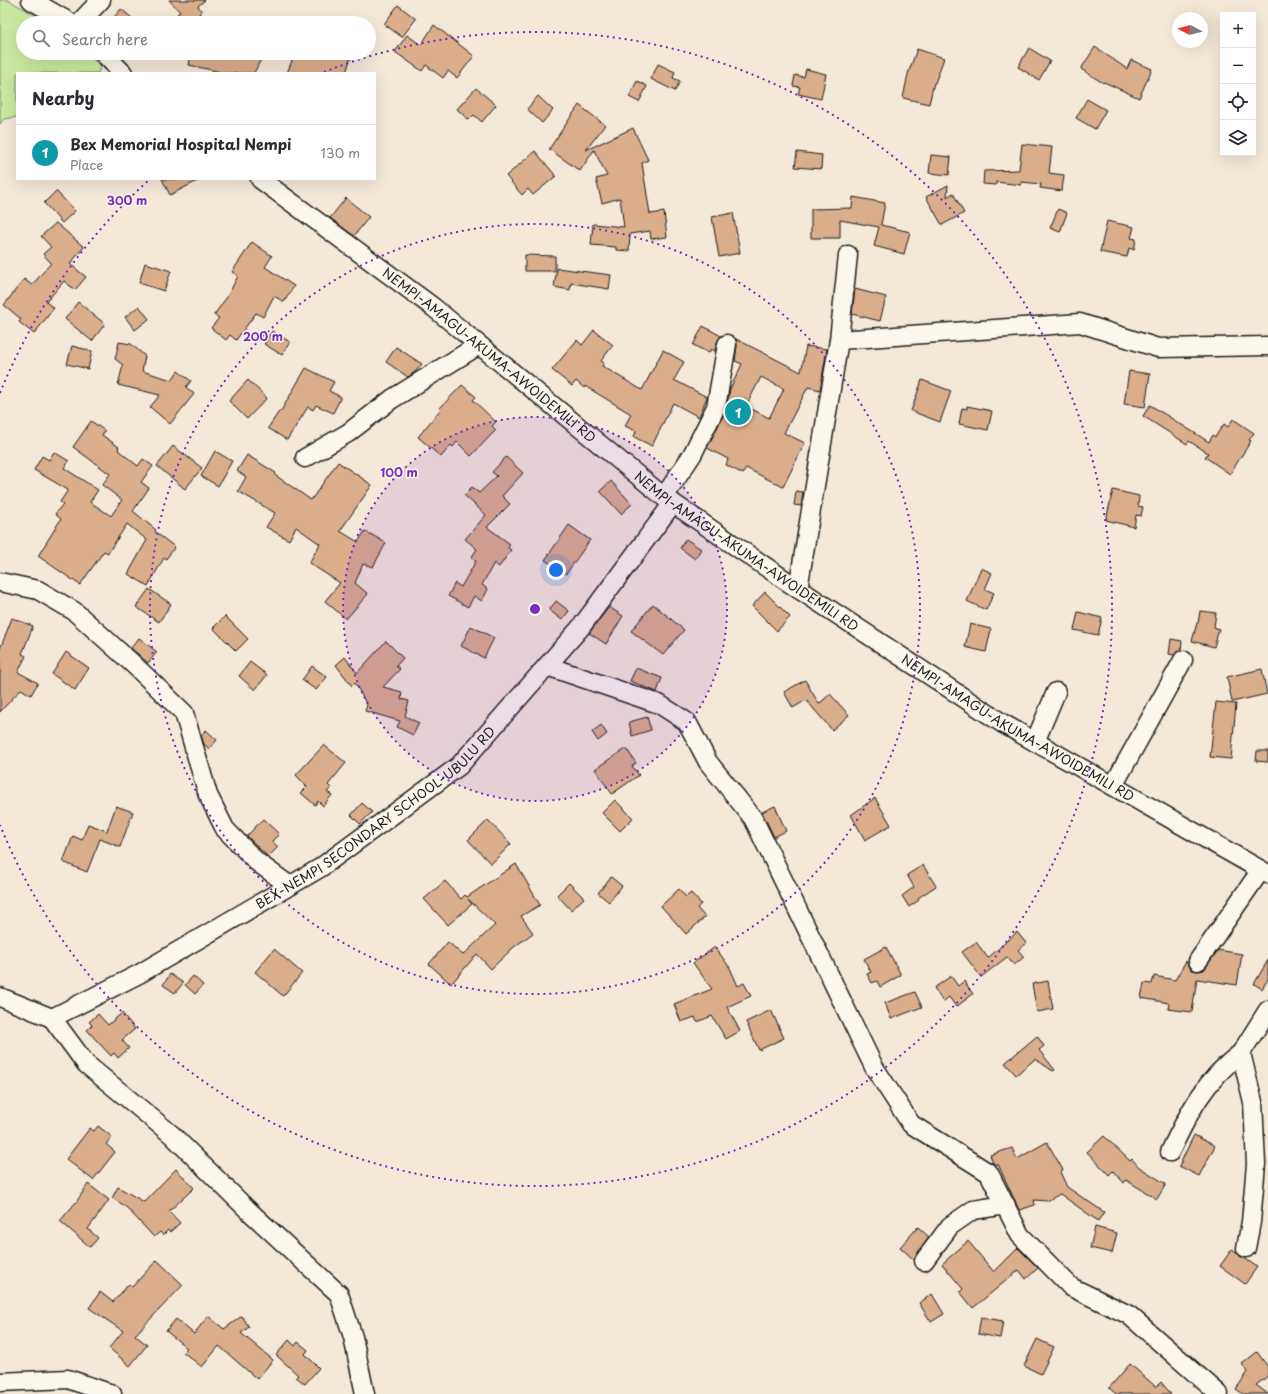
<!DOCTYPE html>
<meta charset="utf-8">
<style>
:root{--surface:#fff;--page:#f7f7f7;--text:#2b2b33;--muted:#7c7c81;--line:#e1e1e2;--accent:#d93025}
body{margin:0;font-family:"Playpen Sans",sans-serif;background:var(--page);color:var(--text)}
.controls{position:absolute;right:12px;top:12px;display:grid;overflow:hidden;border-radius:0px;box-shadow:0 4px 16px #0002}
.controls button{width:36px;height:36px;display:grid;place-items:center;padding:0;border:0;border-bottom:1px solid var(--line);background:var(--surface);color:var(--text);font:20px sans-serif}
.compass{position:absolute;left:1172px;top:12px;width:36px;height:36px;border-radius:50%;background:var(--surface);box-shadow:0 4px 16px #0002;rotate:277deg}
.you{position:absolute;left:556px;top:570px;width:14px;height:14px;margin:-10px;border:3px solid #fff;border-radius:50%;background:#1a73e8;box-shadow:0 0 0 6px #1a73e833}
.badge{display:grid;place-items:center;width:26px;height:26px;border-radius:50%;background:var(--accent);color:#fff;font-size:13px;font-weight:700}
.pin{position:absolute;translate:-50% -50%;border:2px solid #fff;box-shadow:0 1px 4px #0006}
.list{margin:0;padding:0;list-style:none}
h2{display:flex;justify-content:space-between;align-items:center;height:52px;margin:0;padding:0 16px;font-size:17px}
h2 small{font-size:13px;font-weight:400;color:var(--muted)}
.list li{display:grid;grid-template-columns:26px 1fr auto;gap:12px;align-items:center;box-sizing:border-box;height:56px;padding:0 16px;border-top:1px solid var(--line)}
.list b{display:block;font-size:15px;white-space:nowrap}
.list p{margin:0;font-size:13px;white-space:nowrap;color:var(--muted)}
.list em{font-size:13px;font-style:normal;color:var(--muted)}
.icon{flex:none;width:22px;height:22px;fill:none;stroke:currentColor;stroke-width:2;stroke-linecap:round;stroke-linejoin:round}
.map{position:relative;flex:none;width:1268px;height:1394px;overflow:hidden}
.search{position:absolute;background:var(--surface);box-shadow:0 4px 16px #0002;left:16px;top:16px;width:360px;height:44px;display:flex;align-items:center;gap:10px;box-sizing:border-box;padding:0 14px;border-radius:22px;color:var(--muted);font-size:15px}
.panel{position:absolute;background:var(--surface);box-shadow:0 4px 16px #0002;left:16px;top:72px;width:360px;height:108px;border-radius:0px}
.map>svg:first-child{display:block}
</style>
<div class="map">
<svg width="1268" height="1394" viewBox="0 0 1268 1394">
<rect width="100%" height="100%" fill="#f4e8d9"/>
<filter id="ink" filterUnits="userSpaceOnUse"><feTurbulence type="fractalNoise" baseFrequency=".025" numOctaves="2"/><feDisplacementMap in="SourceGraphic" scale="8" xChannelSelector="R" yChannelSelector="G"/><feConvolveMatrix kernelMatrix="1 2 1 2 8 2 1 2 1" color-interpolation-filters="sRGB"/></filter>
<g filter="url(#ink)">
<path fill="#cbe8a0" stroke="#74825e" d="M0 0H8L49 23H23V53H85L101 66 98 73H17V117L4 119 0 124Z"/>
<path fill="#daad8b" stroke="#1c1c1c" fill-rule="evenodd" d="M169 0H205L198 6 202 11 190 23H186L177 14 180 12Z
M398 5 416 19 402 37 384 24Z
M121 9 138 23H109Z
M434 25 474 56 457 78 448 71 443 78 426 65 422 71 395 52 407 35 421 45Z
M1095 47 1127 69 1131 60 1152 69 1139 98 1104 82 1103 83 1081 69Z
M1029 48 1050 61 1039 80 1018 67Z
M917 49 944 58 935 83H934L929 104 903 98 908 74Z
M191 53H207L228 58 230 53H264L254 73H225L189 65Z
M295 53H352L346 73H287Z
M658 64 675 72 673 78 680 81 675 91 651 79Z
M806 69 826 74 821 99 798 94 800 87 793 86 795 75 804 77Z
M637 81 647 86 639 102 629 97Z
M476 88 496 105 482 122 474 115 469 120 457 109Z
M538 96 553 110 542 123 527 109Z
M1087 99 1106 110 1095 129 1076 118Z
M579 105 605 125 586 150 633 128 648 160 642 163 650 214 664 212 667 237 651 239 650 231 630 234 629 251 616 250V247L591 245 593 224 624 227 620 198 602 203 596 179 607 176 594 150 580 171 549 149Z
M1022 144 1052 147 1049 173 1064 175 1062 191 1040 188 1041 184 1021 182V185L996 182V185L983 184 984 171 1019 170Z
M535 151 556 176 533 195 528 189 522 195 506 176Z
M797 152 822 155 821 169 795 167Z
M931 155 951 157 949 175 929 173Z
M162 179H201L170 195Z
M948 185 947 197 953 193 964 213 942 225 926 197Z
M56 191 75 211 62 223 44 203Z
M853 197 885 203 881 225 910 232 904 254 874 246 879 227 840 220V238H811V209L852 208Z
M346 198 369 217 354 236 330 218Z
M1058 209 1067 213 1060 232 1050 228Z
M733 213 740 253 719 257 712 217Z
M1107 221 1134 227 1131 238 1136 239 1134 250 1129 248 1127 257 1100 252Z
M56 223 84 247 70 264 86 277 75 290 64 281 46 302 54 308 34 334 19 322 21 319 4 305 24 279 32 285 51 263 43 254 51 247 41 236Z
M252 242 272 256 265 267 294 286 284 302 274 296 263 317 256 313 236 340 230 335 226 340 211 328 219 318 214 315 227 297 238 276 232 272Z
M525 255 555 256V271H525Z
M145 263 171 271 164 291 139 283Z
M557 268 611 275 609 289 571 283 570 290 554 287Z
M855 289 886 297 880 321 852 314Z
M78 302 105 324 92 341 65 319Z
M139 306 149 319 135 330 125 317Z
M703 326 721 336 717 342 715 351 711 349 709 353 693 345Z
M594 330 613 345 601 361 604 363 602 366 642 390 663 350 684 362 674 380 707 397 699 417 673 403 652 446 634 437 636 431 625 426 631 414 585 386 584 388 576 381 572 386 552 370 577 340 582 345Z
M272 331 290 342 282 355 264 344Z
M736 339 801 372 806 346 827 349 820 390 808 387 784 433 805 443 783 487 746 468 743 474 726 465 728 459 707 448 725 412 730 389 742 364 735 361 737 346ZM761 377 784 389 769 418 746 406Z
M119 342 131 344 145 356 142 371 172 380 178 371 191 381 186 387 194 394 170 424 150 407 160 395 118 385 123 365 115 359Z
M72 346 92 351 88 369 67 364Z
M396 347 422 364 416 371 408 377 386 362Z
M306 368 334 382 329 391 341 397 333 413 316 405 313 410 308 407 287 440 268 428 280 410 281 411Z
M1129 371 1150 374 1145 407 1124 404Z
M248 380 267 398 247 419 229 401Z
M922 380 951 391 940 422 911 411Z
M462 385 476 397 473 400 496 422 492 426 496 430 471 456 457 442 453 447 451 445 441 457 418 437 440 410 439 409Z
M1150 405 1209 442 1213 435 1215 437 1224 424 1228 427 1233 419 1254 433 1249 440 1251 441 1230 474 1205 457 1208 453 1189 441 1187 444 1143 416Z
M967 406 992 411 988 430 959 424 962 408 967 409Z
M91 421 105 431 102 435 119 447 118 450 138 466 143 459 153 466 141 482 149 488 133 511 156 530 155 532 175 547 166 559 164 558 148 586 128 574 147 540 127 524 108 553 104 551 80 585 38 556 61 519 55 514 63 504 60 502 68 490 34 470 42 456 49 460 54 452 69 461 64 468 98 490 90 502 111 516 122 500 102 485 110 474 73 447Z
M173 446 202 468 185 489 157 466Z
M215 451 232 461 218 486 201 476Z
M247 455 276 473 275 475 311 500 338 462 372 485 340 531 358 542 365 531 386 543 373 567 363 564 355 583 368 594 346 619 325 601 340 583 309 563 320 544 296 527 289 540 266 527 275 513 238 491 246 477 237 471Z
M506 457 523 473 502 496 510 504 487 527 510 544 508 548 511 550 499 567 494 563 482 585 488 589 482 601 474 596 468 607 448 596 455 583 461 587 476 561 471 558 477 549 465 539 486 515 464 495 472 487 479 493 497 476 492 472Z
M611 481 632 504 621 514 600 491Z
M1113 490 1139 496 1138 506 1143 507 1141 516 1136 515 1134 527 1106 520Z
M796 491 803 492 801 506 794 505Z
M569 525 590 540 566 574 545 560Z
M686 539 701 549 695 559 680 548Z
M981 568 992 573 985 589 994 593 986 610 967 601Z
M149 589 171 604 159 622 136 607Z
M765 592 790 617 777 631 752 606Z
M556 601 569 611 562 620 549 610Z
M653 604 684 630 663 655 631 631Z
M609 607 623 616 606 644 589 633Z
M1200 611 1216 613 1214 627 1219 629 1214 647 1192 641 1197 623H1198Z
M1078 612 1102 618 1098 635 1074 630Z
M225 616 248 639 236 651 213 628Z
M12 618 33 626 22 654 26 656 18 672 38 683 31 695 21 689 0 712V649Z
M970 624 991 629 986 652 965 647Z
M471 626 494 638 484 658 461 646Z
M139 638 157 652 148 663 131 648Z
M1171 639 1182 641 1181 650 1174 655 1169 654Z
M386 641 403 658 396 666 400 669 383 687 402 692 401 699 409 701 405 716 419 723 413 735 397 727 400 721 365 711 367 705 355 683 352 686 336 665 345 657 357 673Z
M66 652 89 668 75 690 52 674Z
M250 662 267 675 255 690 239 676Z
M312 666 327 677 316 690 302 680Z
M636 668 662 678 657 692 630 681Z
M1262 669 1267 694 1232 702 1227 677Z
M805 680 819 704 830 694 849 715 832 730 806 700 793 708 784 692Z
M1216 702 1236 704 1231 759 1210 757Z
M647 717 651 730 632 736 629 722Z
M601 725 607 734 598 741 592 732Z
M206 730 217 740 209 749 204 744 201 735Z
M324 745 346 763 328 785 331 788 327 792 332 795 323 806 318 801 315 805 301 793 307 787 296 775Z
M626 748 636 763 632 766 639 775 612 794 595 769Z
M1257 751H1268V762L1256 761Z
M875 798 891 825 865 840 851 815Z
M615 800 633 818 620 831 602 813Z
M362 803 372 812 360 824 351 815Z
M116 806 133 812 120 847 100 839 87 872 63 862 73 836 82 840 88 824 107 831Z
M775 806 786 831 774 837 762 812Z
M263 819 279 834 272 841 278 847 268 857 247 836Z
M488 820 511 844 491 864 468 840Z
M516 864 540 905 521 916 533 933 514 947 491 969 477 954 451 984 429 964 448 942 463 955 495 925 468 899 472 904 448 925 424 899 445 881 461 899 465 895 467 897Z
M923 865 936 886 918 898 919 900 909 907 902 896 914 887 907 875Z
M611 877 622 886 609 902 598 893Z
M569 883 584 898 571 910 557 895Z
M679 889 686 897 691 893 701 904 697 908 705 917 686 934 661 906Z
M1017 932 1026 943 1018 950 1024 957 1014 965 1007 957 981 977 962 952 976 942 988 958Z
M715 947 730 968 738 986 744 983 751 996 727 1007 740 1031 726 1039 712 1016 697 1022 695 1017 681 1022 674 1004 712 989 693 963Z
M886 947 901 975 880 987 877 981 872 983 867 974 871 972 864 959Z
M274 949 302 973 283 996 255 972Z
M1218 950 1242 954 1237 985 1197 979 1192 1012 1168 1009 1169 1003 1141 998 1144 983 1152 984 1154 976 1175 980 1186 961 1192 970 1198 971 1204 970Z
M1268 960V979L1262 989 1254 984Z
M170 974 183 983 175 993 163 985Z
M193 976 203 985 195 994 185 985Z
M951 976 958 986 964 981 973 994 956 1007 949 997 943 1002 934 988Z
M1048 981 1053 1009 1037 1012 1032 984Z
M915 992 922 1007 891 1019 885 1003Z
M771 1010 784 1038 759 1050 746 1022Z
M122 1013 135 1029 122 1040 129 1048 118 1058 114 1053 111 1056 87 1030 92 1025 89 1022 98 1014 108 1025Z
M1037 1036 1044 1046 1039 1050 1055 1070 1053 1071 1035 1059 1016 1075 1005 1063Z
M98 1126 112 1137 106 1144 115 1152 93 1180 66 1159 90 1128 94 1131Z
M1194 1135 1215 1146 1199 1176 1179 1166Z
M1104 1136 1130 1161 1132 1159 1139 1167 1166 1184 1157 1199 1126 1180 1124 1183 1113 1171 1109 1175 1087 1152Z
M1047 1142 1063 1170 1060 1172 1067 1187 1104 1212 1098 1221 1060 1194 1047 1201 1034 1200 1035 1205 1019 1210 998 1164 996 1165 993 1163 990 1155 1012 1148 1017 1159Z
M176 1169 194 1188 169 1211 180 1223 170 1232 168 1230 163 1235 160 1232 154 1237 125 1206 112 1198 118 1187 144 1202Z
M88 1184 109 1200 88 1229 98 1238 90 1247 60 1221 77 1201Z
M918 1227 929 1237 914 1260 900 1247Z
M1095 1227 1117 1233 1112 1253 1090 1248Z
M968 1241 994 1272 1018 1248 1038 1268 1026 1279 1019 1270 973 1308 960 1292 963 1289 942 1264Z
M1232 1249 1257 1267 1245 1284 1220 1266Z
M157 1260 183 1285 135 1335 147 1345 130 1366 109 1348 123 1331 89 1308 100 1292 113 1302 129 1284 132 1287Z
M932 1294 944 1314 931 1322 919 1303Z
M208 1316 224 1329 242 1316 249 1327 241 1333 273 1360 257 1379 219 1346 202 1367 183 1352 187 1348 166 1331 176 1319 194 1334Z
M981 1317 1003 1321 1000 1338 978 1334Z
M1037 1339 1054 1347 1041 1374 1024 1366Z
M289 1340 295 1346 298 1342 308 1350 305 1354 319 1368 305 1384 296 1377 298 1375 276 1355Z
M1257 1352 1268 1367V1376L1256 1385 1268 1394H1243L1236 1389 1248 1372 1242 1364Z
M1130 1364 1156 1387 1161 1382 1171 1394H1116L1109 1388Z"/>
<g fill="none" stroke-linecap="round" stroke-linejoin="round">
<defs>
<g id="minor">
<path d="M31 0 71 23"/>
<path d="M79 23 101 0"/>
<path d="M103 53 123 73"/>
<path id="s1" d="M260 179 433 307 664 497 785 580 1002 723 1268 874"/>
<path d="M839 340 1080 323 1158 348 1268 346"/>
<path d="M305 458 348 433 392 399 479 345"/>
<path d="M664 497 692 455 716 407 727 344"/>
<path d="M0 582 38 590 74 611 133 664 184 713 208 795 225 829 257 862 290 886"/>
<path d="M798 589 839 340 848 255"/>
<path d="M547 666 659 704 687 722 708 762 753 818 874 1067 911 1124 989 1173 1020 1235 1071 1287 1129 1315 1219 1394"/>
<path d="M1035 742 1056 692"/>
<path d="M1113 786 1183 660"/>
<path d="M1198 961 1261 870"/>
<path id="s2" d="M0 997 52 1018 139 974 320 868 459 766 581 627 673 503"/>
<path d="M52 1018 86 1064 171 1134 248 1210 339 1294 353 1337 365 1394"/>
<path d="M1170 1152C1189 1112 1205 1080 1241 1053"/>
<path d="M1246 1248 1251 1222 1256 1164 1253 1102 1241 1053 1268 1010"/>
<path d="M924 1261 950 1226 973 1210 1006 1205"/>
<path d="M0 1382 68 1379 112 1394"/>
</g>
</defs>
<use href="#minor" stroke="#1c1c1c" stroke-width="21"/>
<use href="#minor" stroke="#fbf7ec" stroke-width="18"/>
</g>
</g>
<circle cx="535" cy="609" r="192" fill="#7b2cbf" fill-opacity=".12"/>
<g fill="none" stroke="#7b2cbf" stroke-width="2" stroke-dasharray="2 4">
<circle cx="535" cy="609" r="192"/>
<circle cx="535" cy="609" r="385"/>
<path d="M0 393A577 577 0 0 1 149 180M324 72A577 577 0 1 1 0 825"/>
</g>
<g text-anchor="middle" stroke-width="3" stroke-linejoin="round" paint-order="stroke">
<g font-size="13" fill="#1c1c1c" stroke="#fbf7ec">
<text dy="5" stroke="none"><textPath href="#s1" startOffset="289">NEMPI-AMAGU-AKUMA-AWOIDEMILI RD</textPath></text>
<text dy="5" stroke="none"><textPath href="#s1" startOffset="613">NEMPI-AMAGU-AKUMA-AWOIDEMILI RD</textPath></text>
<text dy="5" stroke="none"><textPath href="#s1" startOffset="937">NEMPI-AMAGU-AKUMA-AWOIDEMILI RD</textPath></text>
<text dy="5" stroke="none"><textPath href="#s2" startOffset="438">BEX-NEMPI SECONDARY SCHOOL-UBULU RD</textPath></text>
</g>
</g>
<circle cx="535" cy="609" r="6" fill="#7b2cbf" stroke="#fbf7ec" stroke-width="2"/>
<g font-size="12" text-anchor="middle" font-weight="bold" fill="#7b2cbf" stroke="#fbf7ec" stroke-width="3" stroke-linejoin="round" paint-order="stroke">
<text x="127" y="205">300 m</text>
<text x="263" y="341">200 m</text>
<text x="399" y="477">100 m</text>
</g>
</svg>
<div class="controls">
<button>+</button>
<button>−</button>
<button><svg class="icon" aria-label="locate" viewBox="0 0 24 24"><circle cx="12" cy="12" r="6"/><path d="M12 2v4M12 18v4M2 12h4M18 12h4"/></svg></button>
<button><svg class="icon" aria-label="layers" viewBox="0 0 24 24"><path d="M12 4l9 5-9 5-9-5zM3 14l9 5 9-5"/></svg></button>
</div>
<svg class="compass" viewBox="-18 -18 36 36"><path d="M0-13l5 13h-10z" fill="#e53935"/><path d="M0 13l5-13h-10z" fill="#7c7c81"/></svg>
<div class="you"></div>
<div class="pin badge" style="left:738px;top:412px;background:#0f9aa8">1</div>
<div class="search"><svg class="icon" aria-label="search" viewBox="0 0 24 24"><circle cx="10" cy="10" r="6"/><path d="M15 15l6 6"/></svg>Search here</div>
<section class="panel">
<h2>Nearby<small></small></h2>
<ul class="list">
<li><span class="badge" style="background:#0f9aa8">1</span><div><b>Bex Memorial Hospital Nempi</b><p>Place</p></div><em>130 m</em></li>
</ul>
</section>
</div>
